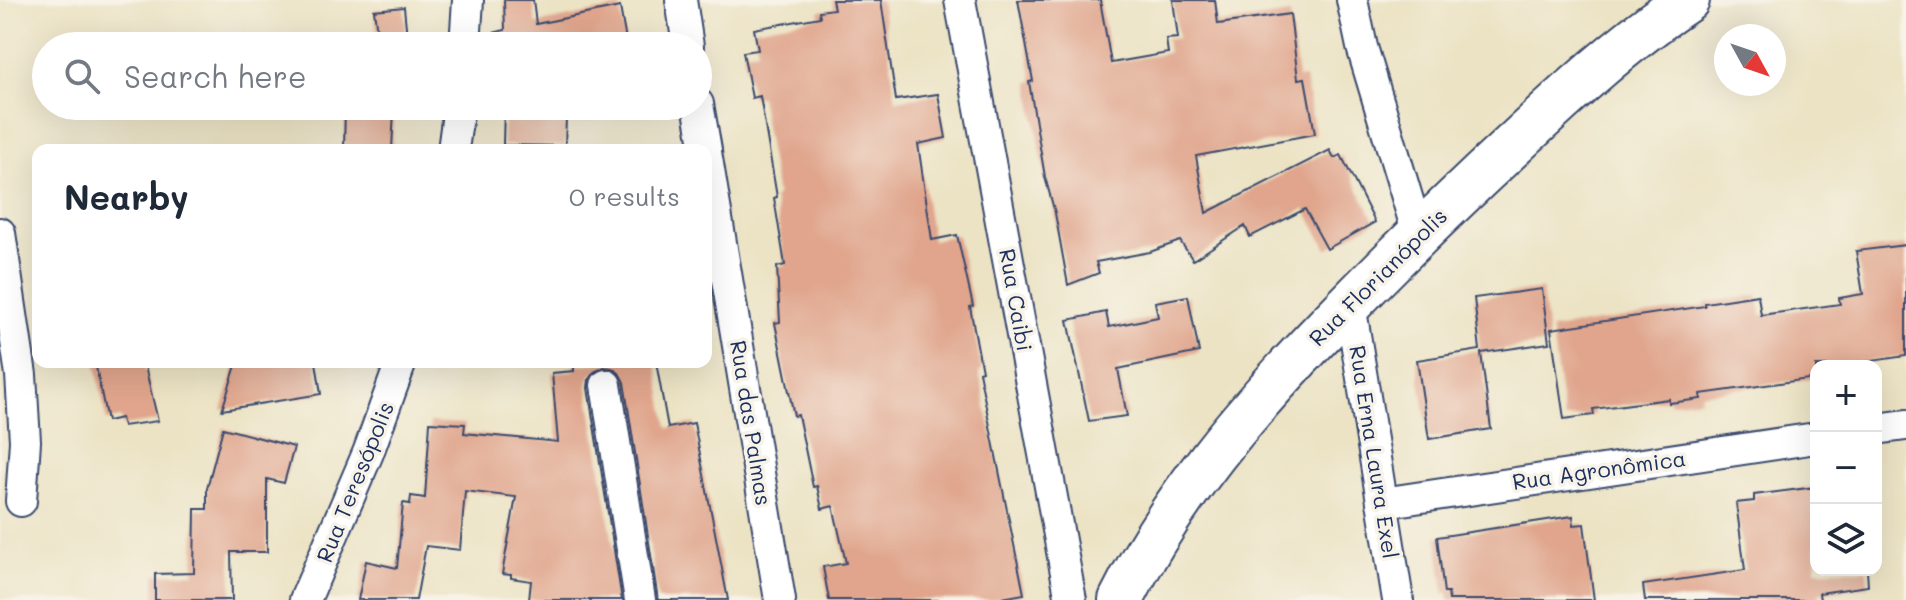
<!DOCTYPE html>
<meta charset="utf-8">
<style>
:root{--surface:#fff;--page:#f6f6f7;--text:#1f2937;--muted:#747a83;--line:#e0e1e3}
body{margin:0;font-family:Mali,sans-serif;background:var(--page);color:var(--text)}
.controls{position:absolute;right:24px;bottom:24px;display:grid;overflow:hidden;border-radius:16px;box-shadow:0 8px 32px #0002}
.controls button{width:72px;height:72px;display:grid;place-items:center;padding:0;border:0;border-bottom:2px solid var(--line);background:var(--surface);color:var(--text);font:40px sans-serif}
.compass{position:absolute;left:1714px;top:24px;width:72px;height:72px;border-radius:50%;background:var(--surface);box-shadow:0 8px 32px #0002;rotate:130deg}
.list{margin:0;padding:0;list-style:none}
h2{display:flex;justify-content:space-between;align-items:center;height:104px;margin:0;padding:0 32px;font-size:34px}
h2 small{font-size:26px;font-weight:400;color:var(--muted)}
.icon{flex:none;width:44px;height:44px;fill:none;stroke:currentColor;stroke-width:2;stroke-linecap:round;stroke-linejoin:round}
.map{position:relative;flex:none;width:1906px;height:600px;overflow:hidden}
.search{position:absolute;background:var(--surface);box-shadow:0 8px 32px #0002;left:32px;top:32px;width:680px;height:88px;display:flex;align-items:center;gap:20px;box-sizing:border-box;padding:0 28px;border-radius:44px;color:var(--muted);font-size:30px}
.panel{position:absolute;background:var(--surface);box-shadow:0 8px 32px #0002;left:32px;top:144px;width:680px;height:224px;border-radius:16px}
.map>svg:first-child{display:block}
</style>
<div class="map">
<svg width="1906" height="600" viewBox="0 0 1906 600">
<rect width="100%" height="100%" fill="#f7f3e8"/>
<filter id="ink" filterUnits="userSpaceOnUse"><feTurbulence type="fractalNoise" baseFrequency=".0125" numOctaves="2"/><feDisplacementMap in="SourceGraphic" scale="16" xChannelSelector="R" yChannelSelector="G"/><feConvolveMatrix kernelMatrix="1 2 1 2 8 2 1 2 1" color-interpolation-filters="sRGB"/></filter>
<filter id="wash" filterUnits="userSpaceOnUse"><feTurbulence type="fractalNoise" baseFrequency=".006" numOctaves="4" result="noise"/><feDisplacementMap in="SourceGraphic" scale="32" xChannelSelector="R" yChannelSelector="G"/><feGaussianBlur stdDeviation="1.8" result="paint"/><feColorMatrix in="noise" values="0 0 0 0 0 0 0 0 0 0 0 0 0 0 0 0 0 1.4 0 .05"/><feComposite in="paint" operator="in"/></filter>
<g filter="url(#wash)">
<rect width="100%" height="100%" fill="#ece3c4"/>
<g id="blocks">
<path fill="#e0a58c" d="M504 0H533L536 24 620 7 627 46H490L489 34 505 30Z
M832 0H881L896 100 938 94 946 138 918 144 932 240 957 235 973 306 970 307 982 371 979 372 1024 594 991 600H829L823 567 846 563 833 506 822 509 817 486 813 487 798 415 794 416 775 323 780 322 777 267 785 265 774 198 777 197 760 96 752 98 743 52 758 50 754 29 820 17 819 11 834 9Z
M1018 0H1100L1111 63 1168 53 1166 39 1178 38 1173 0H1215L1218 24 1290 14 1298 79 1305 78 1315 134 1196 156 1206 213 1330 150 1334 158 1341 155 1375 222 1327 249 1305 209 1250 237 1245 226 1193 260 1180 241 1150 252 1096 262 1099 273 1068 285 1055 213 1045 177 1029 82 1033 81Z
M404 7 407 37 378 40 374 10Z
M504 106H554V116L566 117 565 146 503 145Z
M345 107 394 109 392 150H344Z
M1906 245V356L1858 363V366H1816V378L1700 394 1701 399 1669 403V399L1593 409 1594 415 1564 419 1551 329 1705 306V303L1758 295 1761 315 1840 304 1839 298 1863 294 1856 251Z
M1542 289 1549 343 1481 353 1491 429 1429 439 1417 360 1480 350 1474 298Z
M1188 296 1199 352 1118 369 1127 416 1089 421 1068 320 1106 312 1109 327 1158 317 1155 302Z
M95 362H144L158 421 123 426 121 418 107 421Z
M237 362H316L321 394 222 410Z
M626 362H656L668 428 694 423 728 600H658L624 382 619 373 612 368 604 367 594 372 589 379 588 388 622 600H529L531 581 511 578V575L502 574 516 497 465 491 460 550 426 546 416 600H358L366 561 397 568 403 503 410 504 411 496 425 498 430 422 465 424 464 433 558 442 552 373 574 371V365Z
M223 428 294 447 284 483 267 479V552H231L232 600H155V574L194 573 195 509H207V488Z
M1816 487V570H1867L1868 586 1819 593 1820 600H1645L1643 585 1745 570 1736 503 1754 501V495Z
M1573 516 1574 525 1584 524 1594 600H1449L1448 593H1444L1437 537Z"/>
</g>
</g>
<g filter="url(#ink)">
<use href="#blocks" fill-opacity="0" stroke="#3a4a6d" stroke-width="2"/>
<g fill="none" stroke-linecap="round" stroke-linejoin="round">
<defs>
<path id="street" d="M681 0 688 46
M960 0 1071 600
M1352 0 1362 47 1418 234
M465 46 468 0
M698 104 706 150
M453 150 459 106
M706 152 780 600
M0 233 21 375 25 441 21 501
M1350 304 1398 600
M606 385 640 600
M1876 429 1906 425
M1382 503 1816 438
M305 600 368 453 401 362"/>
<path id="secondary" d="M1121 600C1173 495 1248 409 1328 326 1379 273 1431 222 1484 172 1549 112 1613 49 1687 0"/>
</defs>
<use href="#street" stroke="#3a4a6d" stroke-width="34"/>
<use href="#secondary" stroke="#3a4a6d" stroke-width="48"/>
<use href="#street" stroke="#fff" stroke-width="30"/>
<use href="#secondary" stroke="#fff" stroke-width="44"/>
</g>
</g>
<g text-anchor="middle" stroke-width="7" stroke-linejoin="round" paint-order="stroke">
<g font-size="22" fill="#1b2f5e" stroke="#f7f3e8">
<text transform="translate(1378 277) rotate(-45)" y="8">Rua Florianópolis</text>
<text transform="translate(1016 300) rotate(80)" y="8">Rua Caibi</text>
<text transform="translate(751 423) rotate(81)" y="8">Rua das Palmas</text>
<text transform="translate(1374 452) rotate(81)" y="8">Rua Erna Laura Exel</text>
<text transform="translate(1599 470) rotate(-8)" y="8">Rua Agronômica</text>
<text transform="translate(355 482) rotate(-68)" y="8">Rua Teresópolis</text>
</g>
</g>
</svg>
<div class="controls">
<button>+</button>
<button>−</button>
<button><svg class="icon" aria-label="layers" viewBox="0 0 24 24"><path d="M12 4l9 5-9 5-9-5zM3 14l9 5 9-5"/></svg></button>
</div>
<svg class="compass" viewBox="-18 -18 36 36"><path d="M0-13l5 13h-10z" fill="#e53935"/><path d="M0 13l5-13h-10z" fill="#747a83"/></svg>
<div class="search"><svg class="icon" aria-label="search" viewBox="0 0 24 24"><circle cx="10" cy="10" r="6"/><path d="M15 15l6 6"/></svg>Search here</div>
<section class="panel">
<h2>Nearby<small>0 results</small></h2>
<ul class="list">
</ul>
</section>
</div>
